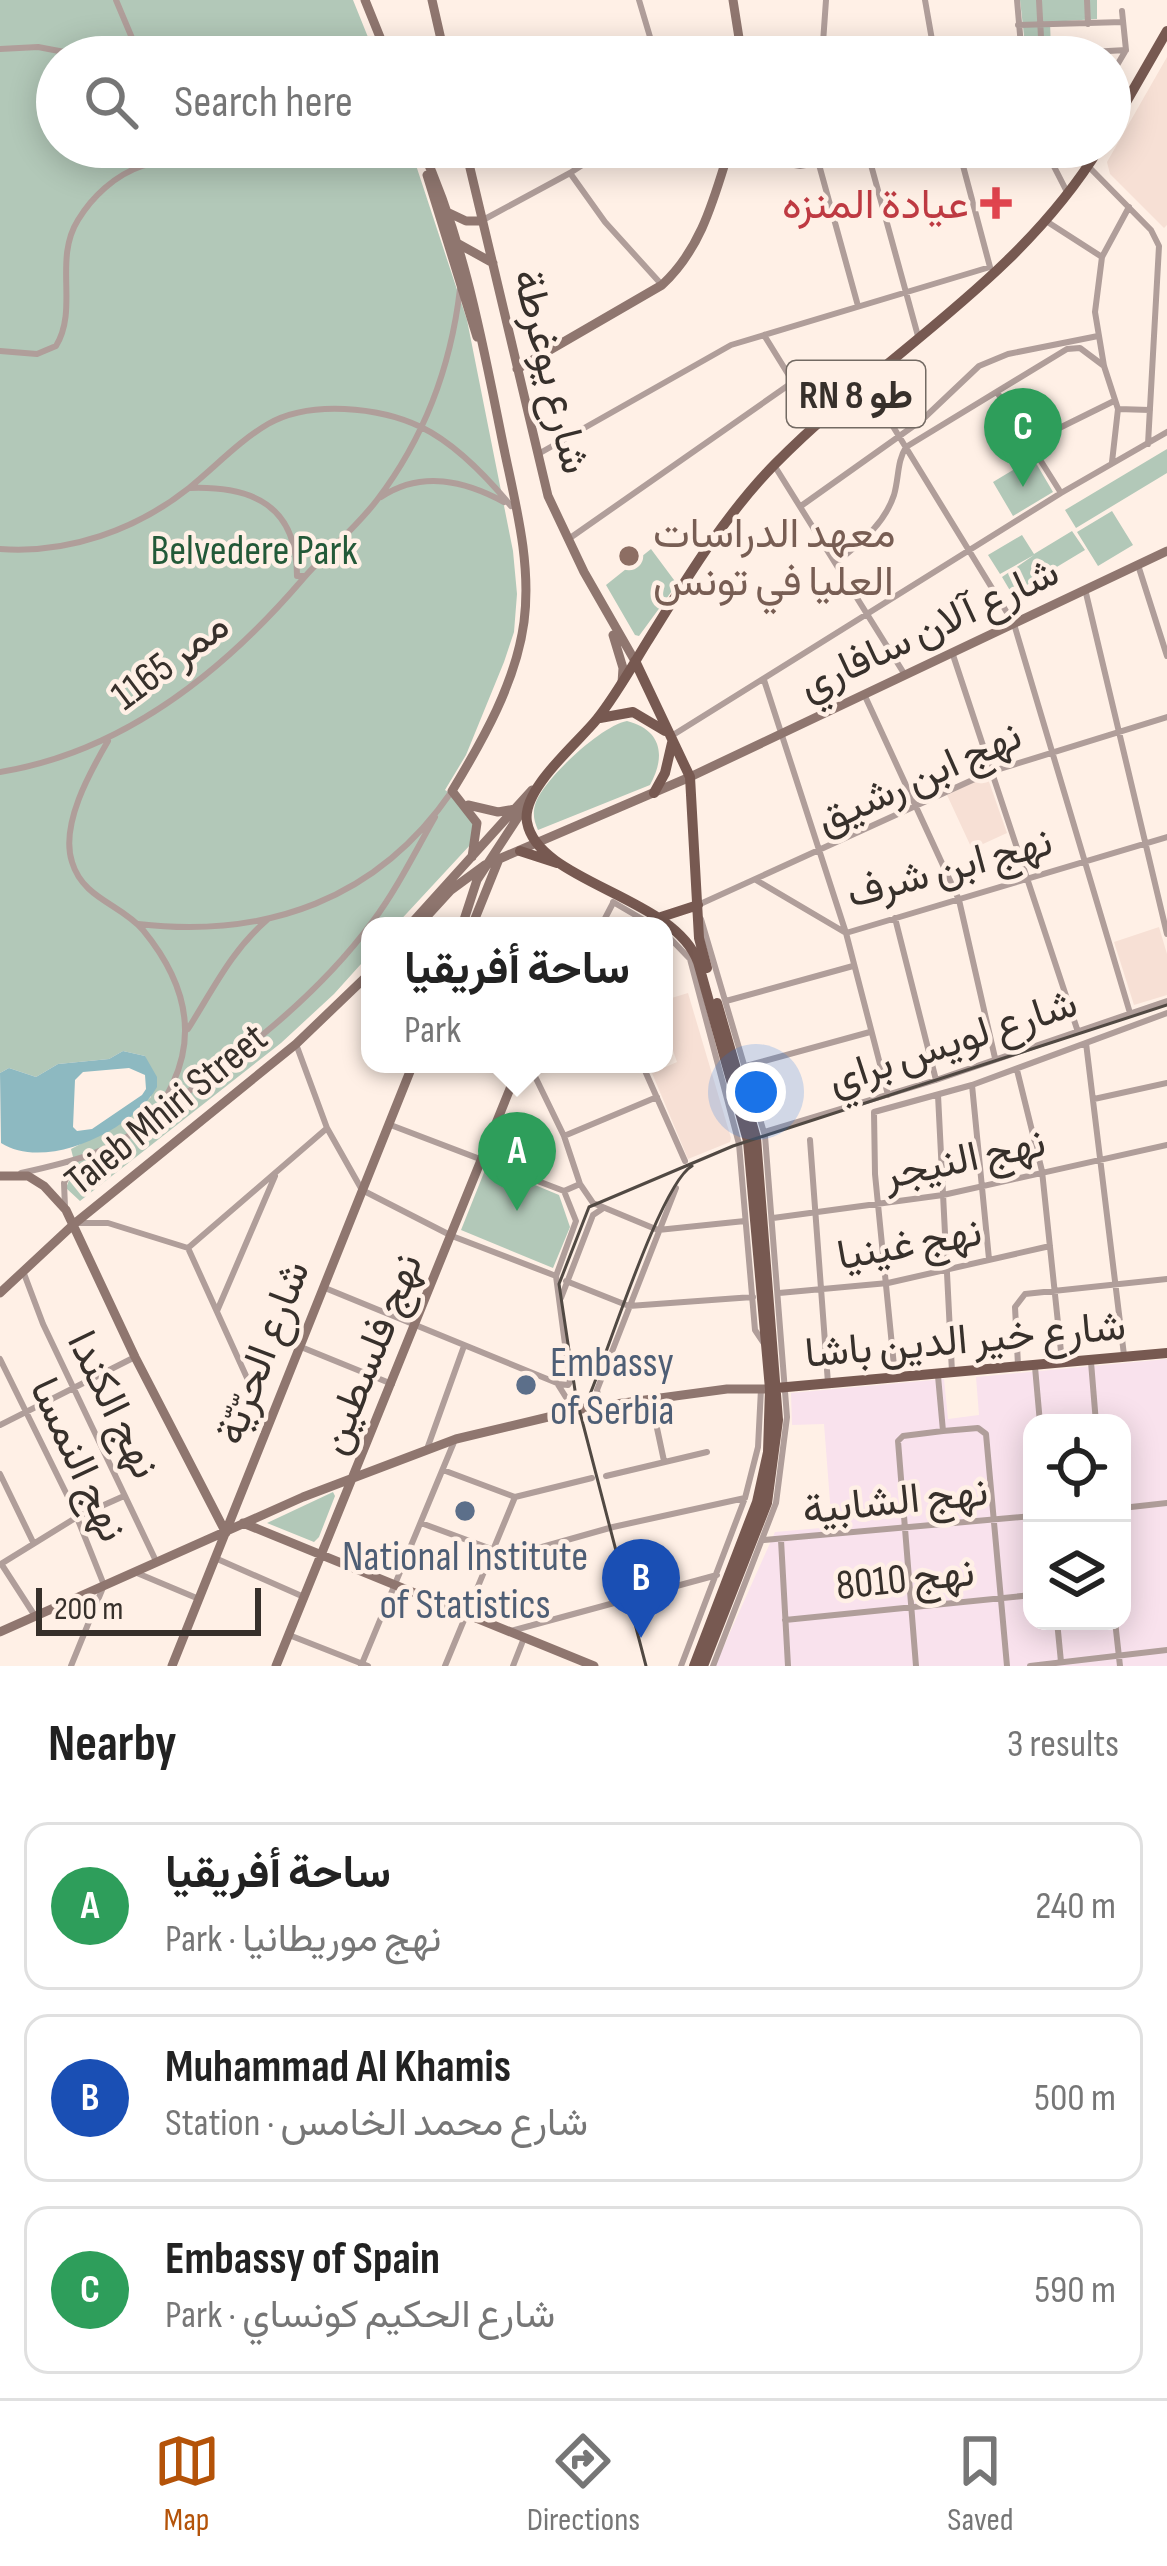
<!DOCTYPE html>
<meta charset="utf-8">
<style>
:root{--surface:#fff;--page:#f2f2f2;--text:#222;--muted:#767676;--line:#e0e0e0;--accent:#b45309}
body{margin:0;font-family:"Sofia Sans Condensed",Vazirmatn,sans-serif;background:var(--page);color:var(--text)}
.controls{position:absolute;right:36px;bottom:36px;display:grid;overflow:hidden;border-radius:24px;box-shadow:0 6px 30px #0003}
.controls button{width:108px;height:108px;display:grid;place-items:center;padding:0;border:0;border-bottom:3px solid var(--line);background:var(--surface);color:var(--text);font:60px sans-serif}
.scale{position:absolute;left:36px;bottom:30px;width:225px;box-sizing:border-box;padding-left:12px;border:6px solid #37302b;border-top:0;font-size:33px;line-height:42px;white-space:nowrap;color:#37302b;-webkit-text-stroke:9px #fff0e6;paint-order:stroke}
.you{position:absolute;left:756px;top:1092px;width:42px;height:42px;margin:-30px;border:9px solid #fff;border-radius:50%;background:#1a73e8;box-shadow:0 0 0 18px #1a73e833}
.badge{display:grid;place-items:center;width:78px;height:78px;border-radius:50%;background:var(--accent);color:#fff;font-size:39px;font-weight:700}
.pin{position:absolute;translate:-50% -99px;filter:drop-shadow(0 3px 6px #0008)}
.pin::after{content:'';position:absolute;top:63px;width:42px;height:36px;background:inherit;clip-path:polygon(0 0,100% 0,50% 100%)}
.popup{position:absolute;left:361px;top:917px;width:312px;height:156px;box-sizing:border-box;display:grid;place-content:center;border-radius:24px;background:var(--surface);filter:drop-shadow(0 3px 9px #0005);font-size:39px;white-space:nowrap;color:var(--muted)}
.popup b{font-size:45px;color:var(--text)}
.popup::after{content:'';position:absolute;left:50%;top:100%;margin-left:-24px;border:24px solid transparent;border-top-color:var(--surface)}
.list{margin:0;padding:0;list-style:none}
h2{display:flex;justify-content:space-between;align-items:center;height:156px;margin:0;padding:0 48px;font-size:51px}
h2 small{font-size:39px;font-weight:400;color:var(--muted)}
.list li{display:grid;grid-template-columns:78px 1fr auto;gap:36px;align-items:center;box-sizing:border-box;height:168px;margin:0 24px 24px;padding:0 24px;border:3px solid var(--line);border-radius:24px}
.list b{display:block;font-size:45px;white-space:nowrap}
.list p{margin:0;font-size:39px;white-space:nowrap;color:var(--muted)}
.list em{font-size:39px;font-style:normal;color:var(--muted)}
.icon{flex:none;width:66px;height:66px;fill:none;stroke:currentColor;stroke-width:2;stroke-linecap:round;stroke-linejoin:round}
.map{position:relative;flex:none;width:1167px;height:1666px;overflow:hidden}
.search{position:absolute;background:var(--surface);box-shadow:0 6px 30px #0003;left:36px;right:36px;top:36px;height:132px;display:flex;align-items:center;gap:30px;box-sizing:border-box;padding:0 42px;border-radius:66px;color:var(--muted);font-size:45px}
.sheet{height:732px;background:var(--surface)}
nav{display:flex;justify-content:space-around;align-items:center;box-sizing:border-box;height:168px;border-top:3px solid var(--line);background:var(--surface);font-size:33px;color:var(--muted)}
nav a{display:grid;justify-items:center;gap:6px}
nav .on{color:var(--accent)}
.map>svg:first-child{display:block}
</style>
<div class="map">
<svg width="1167" height="1666" viewBox="0 0 1167 1666">
<rect width="100%" height="100%" fill="#fff0e6"/>
<path fill="#f9e2ed" fill-rule="evenodd" d="M1167 1359V1666H715L775 1532 832 1527 824 1424 792 1425 791 1393 944 1379 948 1419 979 1415 976 1377ZM1032 1423H1122V1621H1032Z"/>
<path fill="#f7e0d5" d="M1167 57V225L1164 228 1110 174 1107 162Z
M987 776 1007 833 972 849 947 795Z
M1159 927 1167 954V995L1134 1005 1114 942Z
M688 993 731 1138 730 1142 688 1159 652 1073 677 1062 664 1025V1006L665 1000Z"/>
<path fill="#b2c8b8" d="M0 0H353L376 57H57V147H410L467 320 513 551 517 594 514 632 504 662 466 755 445 790C466 804 479 817 471 844L395 926H370V954L334 994 281 1043 80 1201 66 1188 75 1165 71 1149 117 1125 151 1097 145 1056 123 1051 109 1059 58 1064 36 1077 9 1068 0 1073Z
M1020 0H1097V19L1050 22 1051 50 1026 53Z
M1167 449V473L1076 528 1065 510Z
M1033 458 1053 492 1013 516 993 482Z
M1112 511 1133 545 1098 566 1077 532Z
M1072 531 1085 550 1012 594 1002 577 1034 555 1000 574 988 555 1022 535 1034 554Z
M651 549 677 584 639 636 635 635 606 585Z
M627 721C662 730 666 756 650 785L538 830C534 821 532 813 536 802 546 777 601 726 627 721Z
M487 1165 559 1195 570 1227 553 1268 461 1230Z
M333 1492 335 1496 319 1537 314 1542 267 1523Z"/>
<path fill="#8db9c1" fill-rule="evenodd" d="M123 1051 145 1056 157 1077V1087C133 1130 46 1172 1 1143L0 1073 9 1068 36 1077 58 1064 109 1059ZM129 1068 145 1075 146 1089 142 1095 92 1129 77 1131 73 1127 75 1080 83 1072Z"/>
<g fill="none" stroke-linecap="round" stroke-linejoin="round">
<path stroke="#b09e9a" stroke-width="6" d="M116 0 140 57
M639 0 656 57
M925 0 935 57
M1017 0 1022 57
M1039 0 1042 56
M1087 0 1088 24
M1018 25 1123 22
M0 49 38 47 91 57
M818 57H836
M822 57 826 0
M1004 57 1126 50
M1113 72 1126 50 1122 11
M101 147H112
M818 147V161L858 306
M958 147 990 267
M1044 147 1067 192
M868 154 918 336
M778 162 800 166 908 147
M1088 166 1151 230 1159 246 1148 444
M570 173 605 222 662 285
M483 220 570 173 610 147
M1046 221 1102 257
M764 335 793 382 822 418
M0 351 37 354 56 346C79 308 53 260 78 220 92 197 115 175 142 166 158 161 171 162 182 147
M867 384 1014 624 1130 1013
M997 392 1025 438
M1118 409 1150 410
M1027 437 1034 442 1030 449 1022 444Z
M1033 441 1114 401
M1032 447 1061 493
M540 453 731 345 990 267
M1112 462 1118 409 1104 366 1095 312 1102 257 1129 207
M774 465 905 675
M190 488C252 486 297 505 297 576H305
M381 497C422 470 465 481 504 502
M801 506 922 420 979 366 1008 354 1098 336
M570 538 793 382
M0 549C68 554 136 530 189 488 215 467 239 441 268 424 310 400 379 407 421 427 456 444 487 477 511 506
M837 562C860 543 884 525 894 495 899 478 897 461 906 447L1067 349 1080 348 1104 366
M1138 565 1167 656
M1085 589 1167 934
M952 652 1077 1029
M764 680 846 933 888 1095
M864 694 959 900 995 1058
M673 735 1061 493 1167 432
M0 772C123 752 223 672 302 580 326 552 355 529 377 500 425 437 451 366 460 289
M756 880 846 933 1167 837
M613 902 654 926
M698 905 990 772 1167 717
M895 918 936 1080
M701 919 765 1136 787 1417 776 1503 713 1666
M138 924C267 939 378 899 452 791
M601 926 613 903
M664 932 690 959 739 1144 755 1330 765 1345
M726 1001 853 966
M188 1029C214 988 231 951 268 919
M1086 1043 1124 1355
M296 1044 327 1128 362 1190 452 1236 556 1276
M529 1064 564 1136 580 1184 593 1203 658 1230 745 1221
M642 1064 685 1161
M746 1066 870 1032
M1017 1070 1042 1171 1062 1361
M517 1078 548 1064
M972 1085 989 1259
M938 1095 952 1372
M1094 1099 1167 1083
M159 1113C238 1056 315 1000 373 921 397 889 415 852 435 817
M388 1124 564 1191 580 1184
M764 1132 936 1080 1167 1001
M564 1136 657 1097
M810 1140 828 1383
M21 1173C66 1163 113 1153 148 1121 159 1111 167 1096 173 1083 199 1027 180 975 143 930 121 904 83 899 72 862 60 825 90 772 108 741
M65 1207 64 1183 74 1162
M773 1218 943 1195 1167 1145
M77 1223H108L188 1248
M188 1248 267 1422
M188 1248 326 1129
M23 1271 43 1324 156 1561
M566 1281 629 1306 753 1297
M325 1288 557 1383 567 1399 582 1406
M779 1293 888 1283 1050 1246
M561 1298 593 1215 602 1209
M217 1311 275 1176
M301 1347 392 1384
M0 1359 72 1505 104 1585 71 1666
M1091 1362 1096 1423
M1018 1365 1015 1307 1025 1294 1167 1279
M1035 1367 1040 1423
M895 1376 875 1174 874 1112 972 1085 1167 1013
M938 1376 943 1431 978 1428 986 1434 1007 1666
M558 1384 568 1385 570 1382 556 1276 576 1221 564 1191
M651 1400 664 1461
M606 1406 600 1404 597 1390 676 1188
M0 1425 135 1357
M427 1449 464 1346
M443 1470 515 1497 592 1478
M0 1474 33 1542
M606 1476 707 1452
M1122 1508 1167 1503
M421 1523 510 1556 613 1527 745 1498
M764 1540 1032 1516
M781 1540 788 1666
M215 1558 304 1597
M1 1564 77 1517 124 1496
M2 1565 35 1616
M137 1573 199 1599
M785 1620 1032 1595
M1057 1621 1061 1662
M1115 1621 1120 1666
M511 1631 717 1575
M289 1635 368 1666
M361 1666 454 1442
M445 1666 515 1497
M513 1666 524 1638
M681 1666 745 1498 758 1447 761 1389
M916 1666 898 1441 903 1436 943 1431
M1030 1666 1167 1650"/>
<path stroke="#8f766f" stroke-width="9" d="M365 0 388 57
M432 0 445 57
M733 0 742 57
M421 147C464 240 482 340 502 439 514 499 532 561 524 622 516 682 483 740 452 791L477 823 472 857
M465 147 548 496 584 572 635 661
M427 175 477 337
M447 212 466 221H482
M455 242 493 263
M517 369 662 285C702 248 714 198 730 147
M613 635 623 668 622 683
M468 805 498 812 515 809
M409 926 532 790
M418 926 451 890 485 865 690 777 1167 551
M462 926 477 880 526 805
M472 926 499 859
M0 1176H28L44 1186 66 1210 135 1357 226 1533
M0 1293 74 1224 296 1044 370 973
M243 1523 594 1666
M0 1632 303 1497 456 1439 586 1408 727 1389H770
M172 1666 413 1064
M276 1666 520 1064"/>
<path stroke="#775951" stroke-width="10" d="M1110 130 1167 31
M635 661 690 777 699 938 707 968
M600 718 633 712 665 731
M654 793 665 773 672 743
M520 851 557 863
M658 918 698 905
M776 1388 1167 1353
M694 1666 757 1502 768 1452 770 1389 748 1141 698 962C674 896 538 883 527 822 521 789 579 742 597 719 616 695 631 668 647 642 685 581 724 516 775 464 882 355 1018 281 1100 147
M703 1666 767 1503 778 1420 756 1138 717 1003"/>
<path stroke="#514943" stroke-width="3" d="M586 1422 590 1394C608 1352 661 1183 692 1166
M646 1666 576 1397 559 1284 589 1207 733 1146 1167 1005"/>
</g>
<path fill="#e0444e" stroke="#fff0e6" stroke-width="4.5" d="M990 185h12v12h12v12h-12v12h-12v-12h-12v-12h12z"/>
<circle fill="#8d6e63" stroke="#fff0e6" stroke-width="4.5" cx="629" cy="556" r="12"/>
<g fill="#5c6f8a" stroke="#fff0e6" stroke-width="4.5">
<circle cx="526" cy="1385" r="12"/>
<circle cx="465" cy="1511" r="12"/>
</g>
<g text-anchor="middle" stroke-width="9" stroke-linejoin="round" paint-order="stroke">
<rect fill="#fff0e6" stroke="#736a63" stroke-width="3" x="787" y="361" width="138" height="66" rx="9"/>
<g font-size="39" font-weight="bold" fill="#37302b">
<text x="856" y="408">RN 8 طو</text>
</g>
<g font-size="42" fill="#be3a42" stroke="#fff0e6" text-anchor="end">
<text x="969" y="218">عيادة المنزه</text>
</g>
<g font-size="42" fill="#37302b" stroke="#fff0e6">
<text transform="translate(553 371) rotate(76)" y="15">شارع يوغرطة</text>
<text transform="translate(928 627) rotate(-25)" y="15">شارع آلان سافاري</text>
<text transform="translate(169 659) rotate(-37)" y="15">ممر 1165</text>
<text transform="translate(918 776) rotate(-24)" y="15">نهج ابن رشيق</text>
<text transform="translate(949 866) rotate(-15)" y="15">نهج ابن شرف</text>
<text transform="translate(952 1040) rotate(-18)" y="15">شارع لويس براي</text>
<text transform="translate(165 1108) rotate(-39)" y="15">Taieb Mhiri Street</text>
<text transform="translate(964 1157) rotate(-12)" y="15">نهج النيجر</text>
<text transform="translate(909 1242) rotate(-10)" y="15">نهج غينيا</text>
<text transform="translate(965 1338) rotate(-5)" y="15">شارع خير الدين باشا</text>
<text transform="translate(261 1352) rotate(-69)" y="15">شارع الحرّيّة</text>
<text transform="translate(369 1353) rotate(-68)" y="15">نهج فلسطين</text>
<text transform="translate(115 1404) rotate(64)" y="15">نهج الكندا</text>
<text transform="translate(80 1459) rotate(65)" y="15">نهج النمسا</text>
<text transform="translate(895 1499) rotate(-6)" y="15">نهج الشابية</text>
<text transform="translate(905 1577) rotate(-6)" y="15">نهج 8010</text>
</g>
<g font-size="42" fill="#785e54" stroke="#fff0e6" text-anchor="start">
<text x="653" y="547">معهد الدراسات<tspan x="653" dy="48">العليا في تونس</tspan></text>
</g>
<g font-size="42" fill="#235938" stroke="#fff0e6">
<text x="254" y="564">Belvedere Park</text>
</g>
<g font-size="42" fill="#4e5e75" stroke="#fff0e6" text-anchor="start">
<text x="550" y="1376">Embassy<tspan x="550" dy="48">of Serbia</tspan></text>
<text x="465" y="1570" text-anchor="middle">National Institute<tspan x="465" dy="48">of Statistics</tspan></text>
</g>
</g>
</svg>
<div class="controls">
<button><svg class="icon" aria-label="locate" viewBox="0 0 24 24"><circle cx="12" cy="12" r="6"/><path d="M12 2v4M12 18v4M2 12h4M18 12h4"/></svg></button>
<button><svg class="icon" aria-label="layers" viewBox="0 0 24 24"><path d="M12 4l9 5-9 5-9-5zM3 14l9 5 9-5"/></svg></button>
</div>
<div class="scale">200 m</div>
<div class="you"></div>
<div class="pin badge" style="left:517px;top:1211px;background:#2e9e5b">A</div>
<div class="popup"><b>ساحة أفريقيا</b>Park</div>
<div class="pin badge" style="left:641px;top:1638px;background:#1a4fb4">B</div>
<div class="pin badge" style="left:1023px;top:487px;background:#2e9e5b">C</div>
<div class="search"><svg class="icon" aria-label="search" viewBox="0 0 24 24"><circle cx="10" cy="10" r="6"/><path d="M15 15l6 6"/></svg>Search here</div>
</div>
<section class="sheet">
<h2>Nearby<small>3 results</small></h2>
<ul class="list">
<li><span class="badge" style="background:#2e9e5b">A</span><div><b>ساحة أفريقيا</b><p>Park · نهج موريطانيا</p></div><em>240 m</em></li>
<li><span class="badge" style="background:#1a4fb4">B</span><div><b>Muhammad Al Khamis</b><p>Station · شارع محمد الخامس</p></div><em>500 m</em></li>
<li><span class="badge" style="background:#2e9e5b">C</span><div><b>Embassy of Spain</b><p>Park · شارع الحكيم كونساي</p></div><em>590 m</em></li>
</ul>
</section>
<nav>
<a class="on"><svg class="icon" aria-label="map" viewBox="0 0 24 24"><path d="M3 6l6-2 6 2 6-2v14l-6 2-6-2-6 2zM9 4v14M15 6v14"/></svg>Map</a>
<a><svg class="icon" aria-label="directions" viewBox="0 0 24 24"><path d="M12 3l9 9-9 9-9-9zM9 14v-3h6M13 9l2 2-2 2"/></svg>Directions</a>
<a><svg class="icon" aria-label="saved" viewBox="0 0 24 24"><path d="M7 4h10v16l-5-4-5 4z"/></svg>Saved</a>
</nav>
